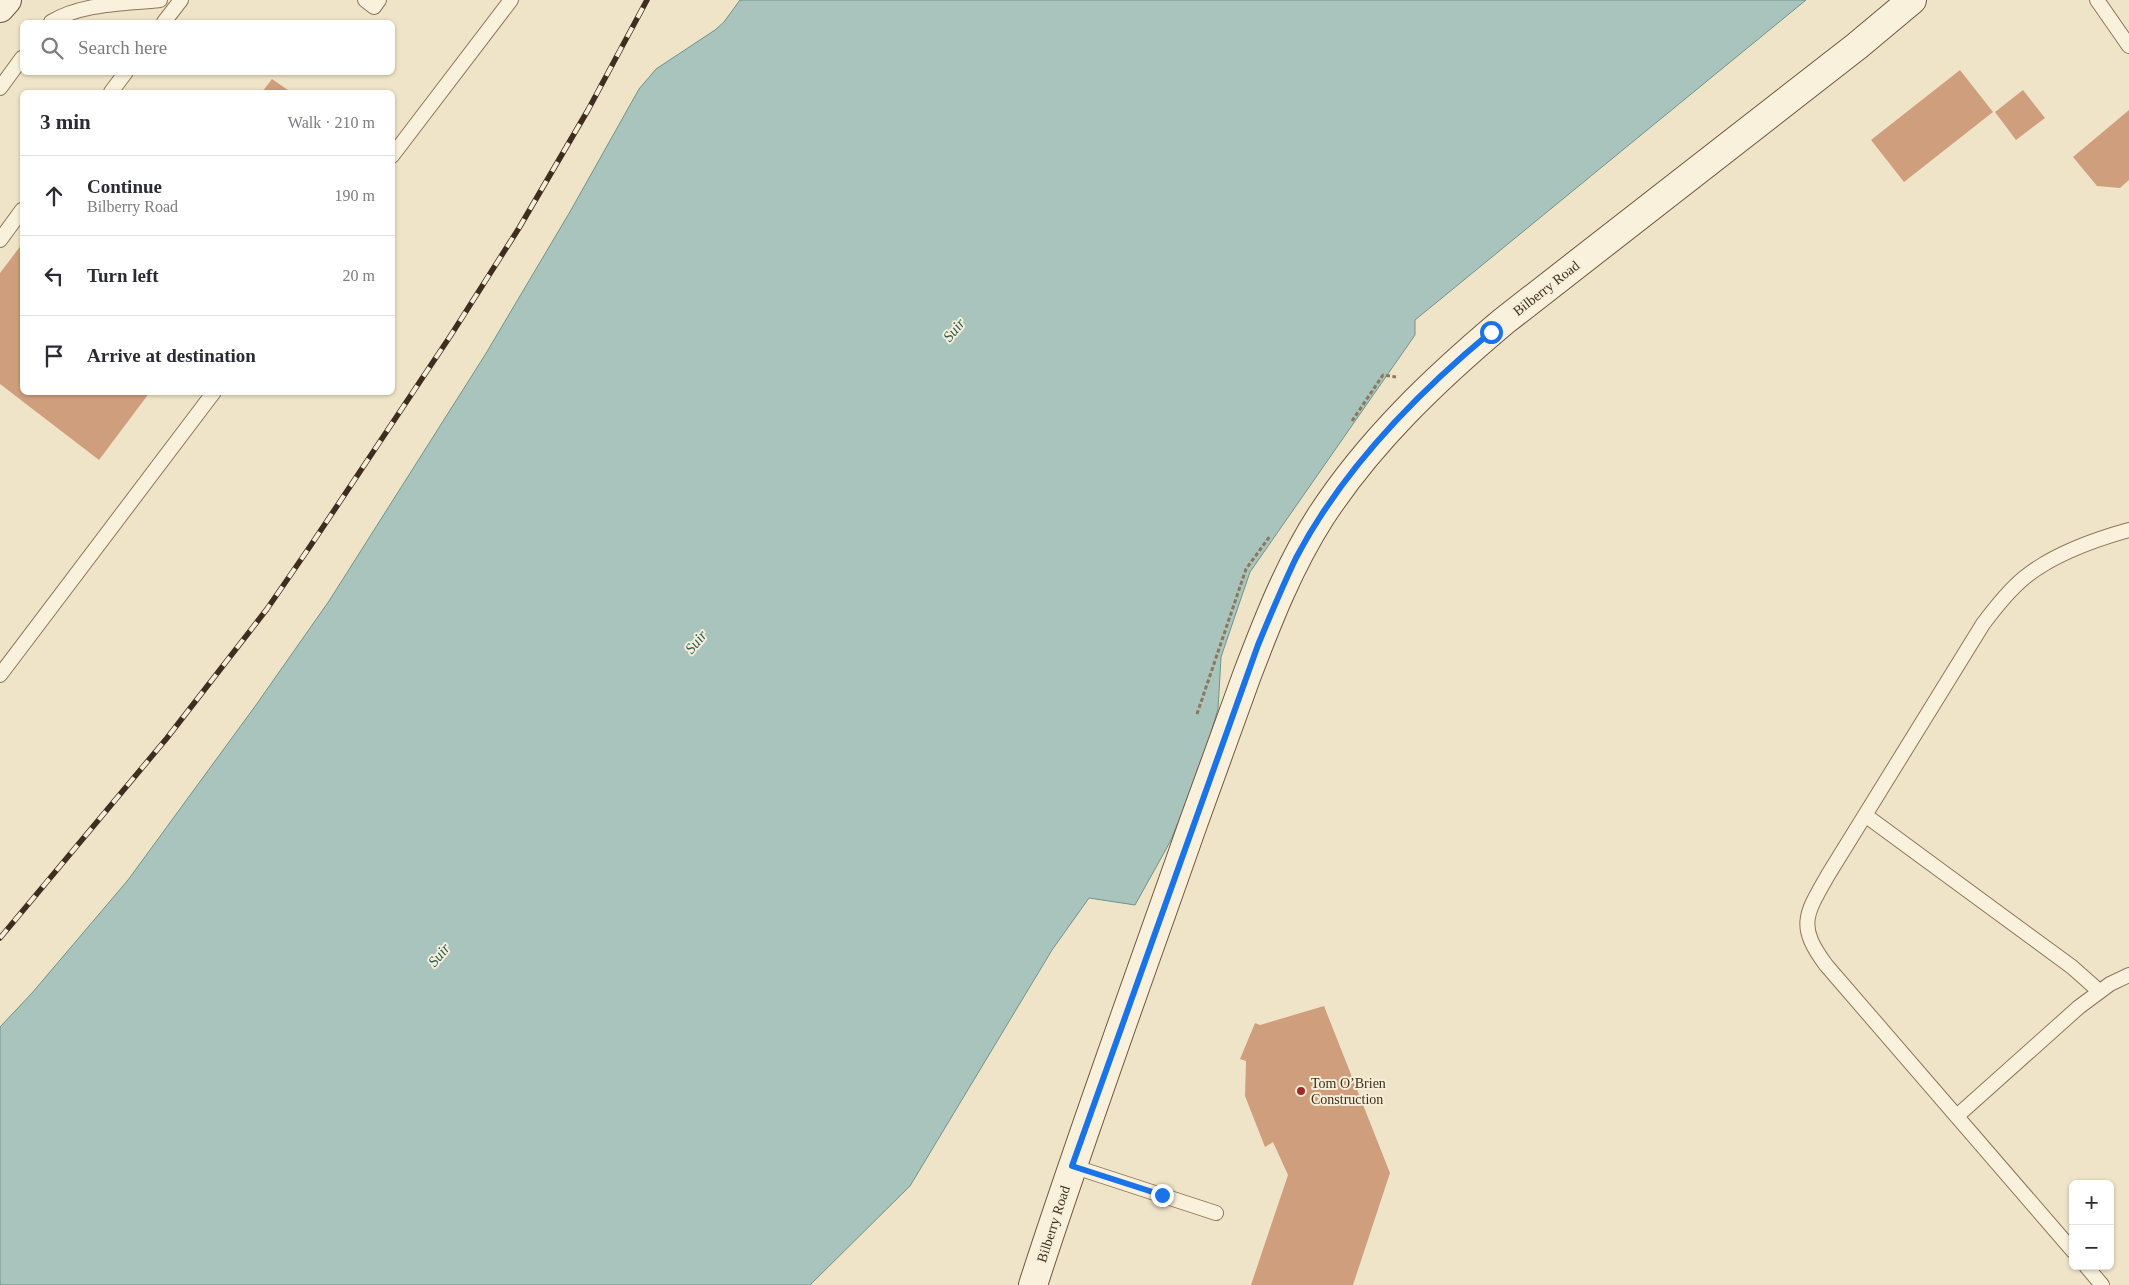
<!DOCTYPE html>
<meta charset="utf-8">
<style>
:root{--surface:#fff;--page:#f7f7f7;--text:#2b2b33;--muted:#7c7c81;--line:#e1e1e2}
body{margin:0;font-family:Georgia,serif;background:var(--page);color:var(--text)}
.controls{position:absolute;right:15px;bottom:15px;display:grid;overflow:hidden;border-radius:8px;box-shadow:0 1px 4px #0004}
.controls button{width:45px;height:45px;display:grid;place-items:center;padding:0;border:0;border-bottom:1px solid var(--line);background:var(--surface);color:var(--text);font:25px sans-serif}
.stop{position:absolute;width:15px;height:15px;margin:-11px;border:4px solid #1a73e8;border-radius:50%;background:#fff}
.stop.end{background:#1a73e8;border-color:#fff;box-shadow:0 1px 5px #0008}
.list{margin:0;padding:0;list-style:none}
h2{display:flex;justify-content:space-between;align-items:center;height:65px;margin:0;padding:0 20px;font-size:21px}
h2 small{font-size:16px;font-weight:400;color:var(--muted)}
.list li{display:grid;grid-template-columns:32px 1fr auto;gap:15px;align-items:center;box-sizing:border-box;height:80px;padding:0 20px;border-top:1px solid var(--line)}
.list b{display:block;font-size:19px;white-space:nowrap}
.list p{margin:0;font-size:16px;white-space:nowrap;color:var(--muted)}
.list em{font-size:16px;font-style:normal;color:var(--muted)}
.icon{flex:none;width:28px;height:28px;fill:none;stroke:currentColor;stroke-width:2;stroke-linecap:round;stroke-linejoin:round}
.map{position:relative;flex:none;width:2129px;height:1285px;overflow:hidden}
.search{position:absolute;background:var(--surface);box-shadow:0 1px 4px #0004;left:20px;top:20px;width:375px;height:55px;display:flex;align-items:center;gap:12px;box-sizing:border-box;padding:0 18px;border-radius:8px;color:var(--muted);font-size:19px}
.panel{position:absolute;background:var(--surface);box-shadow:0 1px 4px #0004;left:20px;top:90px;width:375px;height:305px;border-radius:8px}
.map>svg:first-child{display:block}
</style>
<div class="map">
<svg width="2129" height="1285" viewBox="0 0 2129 1285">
<rect width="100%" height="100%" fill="#f0e4c8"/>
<path fill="#a9c4bc" stroke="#6f938a" d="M740 0H1806L1415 320V335L1250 572 1221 657 1218 709 1199 772 1170 842 1135 905 1089 898 1052 950 910 1186 810 1285H0V1027L32 993 128 880 256 705 329 601 485 355 571 210 639 89 656 69 715 30 724 22Z"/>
<path fill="#cf9f7d" d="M1960 70 1993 112 1904 182 1871 140Z
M272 79 291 92H262Z
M2023 90 2045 118 2016 140 1995 112Z
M2129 110V180L2120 188 2097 186 2073 157Z
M22 244V392H150L99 460 0 384V273Z
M1324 1006 1390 1173 1353 1285H1251L1288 1175 1273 1142 1265 1147 1245 1096 1246 1061 1240 1059 1255 1023 1260 1025Z"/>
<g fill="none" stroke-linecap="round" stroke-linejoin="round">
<defs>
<path id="lane" d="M365 0 374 7 379 0
M2097 0 2129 46
M51 22C83 3 123 4 160 0
M164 22 181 0
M0 88 22 58
M111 92 126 72
M392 156 511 0
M0 240 22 210
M0 675 214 392
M1865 815 2072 967 2099 991
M1957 1116 2079 1007 2110 984 2129 975
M1072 1166 1216 1213
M2073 1251 1826 965C1797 926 1805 915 1828 875L1983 624C1995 608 2008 591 2024 578 2053 554 2093 540 2129 530
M2086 1266 2102 1285"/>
<path id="secondary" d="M0 8 7 0
M1033 1285C1083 1130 1139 978 1193 824 1211 774 1229 725 1247 675 1268 620 1289 566 1321 516 1370 441 1435 379 1504 321L1857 46 1912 0"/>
</defs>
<use href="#lane" stroke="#8d765c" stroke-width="16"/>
<use href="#secondary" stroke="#6f573f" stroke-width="30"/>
<path stroke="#8d765c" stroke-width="3" stroke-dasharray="4 2.5" stroke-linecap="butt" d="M1352 421 1383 375 1396 377
M1197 714 1246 569 1270 536"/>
<use href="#lane" stroke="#faf1dc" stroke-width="14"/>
<use href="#secondary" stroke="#faf1dc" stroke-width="28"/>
<defs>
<path id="rail" d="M0 938 167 738 267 609 311 545 451 335 519 228 588 110 647 0"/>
</defs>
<use href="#rail" stroke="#3d2e20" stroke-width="5.5"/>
<use href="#rail" stroke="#f7eed8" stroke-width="4" stroke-dasharray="11" stroke-linecap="butt"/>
</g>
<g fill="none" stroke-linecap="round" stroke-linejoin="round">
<path stroke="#1a73e8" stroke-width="6" d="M1162 1195 1072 1166 1258 645C1270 616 1282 587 1296 558 1342 470 1415 395 1491 332"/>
</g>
<circle fill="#9e2a2b" stroke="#f7eed8" stroke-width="2" cx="1301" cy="1091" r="5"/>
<g text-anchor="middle" stroke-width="4" stroke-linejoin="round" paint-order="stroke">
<g font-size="14" fill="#3d2e20" stroke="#f7eed8">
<text transform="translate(1546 288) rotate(-38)" y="5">Bilberry Road</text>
<text transform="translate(1053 1224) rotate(-72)" y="5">Bilberry Road</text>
</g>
<g font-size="14" fill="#3d2e20" stroke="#f7eed8" text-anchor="start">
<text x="1311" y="1088">Tom O’Brien<tspan x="1311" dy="16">Construction</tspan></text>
</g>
<g font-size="15" font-style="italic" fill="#2f5d5a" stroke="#f7eed8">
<text transform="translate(954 330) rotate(-50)" y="5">Suir</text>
<text transform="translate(696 642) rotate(-50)" y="5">Suir</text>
<text transform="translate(439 955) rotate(-50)" y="5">Suir</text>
</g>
</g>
</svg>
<div class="controls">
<button>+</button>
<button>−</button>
</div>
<div class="stop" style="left:1491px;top:332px"></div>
<div class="stop end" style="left:1162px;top:1195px"></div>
<div class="search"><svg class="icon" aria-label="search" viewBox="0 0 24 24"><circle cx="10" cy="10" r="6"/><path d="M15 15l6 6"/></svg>Search here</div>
<section class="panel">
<h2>3 min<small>Walk · 210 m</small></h2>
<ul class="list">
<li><svg class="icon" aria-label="ahead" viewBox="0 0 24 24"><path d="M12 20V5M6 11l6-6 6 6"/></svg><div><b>Continue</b><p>Bilberry Road</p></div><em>190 m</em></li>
<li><svg class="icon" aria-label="left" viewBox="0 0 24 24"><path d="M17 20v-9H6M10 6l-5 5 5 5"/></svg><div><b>Turn left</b></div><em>20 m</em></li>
<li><svg class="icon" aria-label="arrive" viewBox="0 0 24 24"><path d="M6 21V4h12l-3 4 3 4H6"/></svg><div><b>Arrive at destination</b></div></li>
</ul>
</section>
</div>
